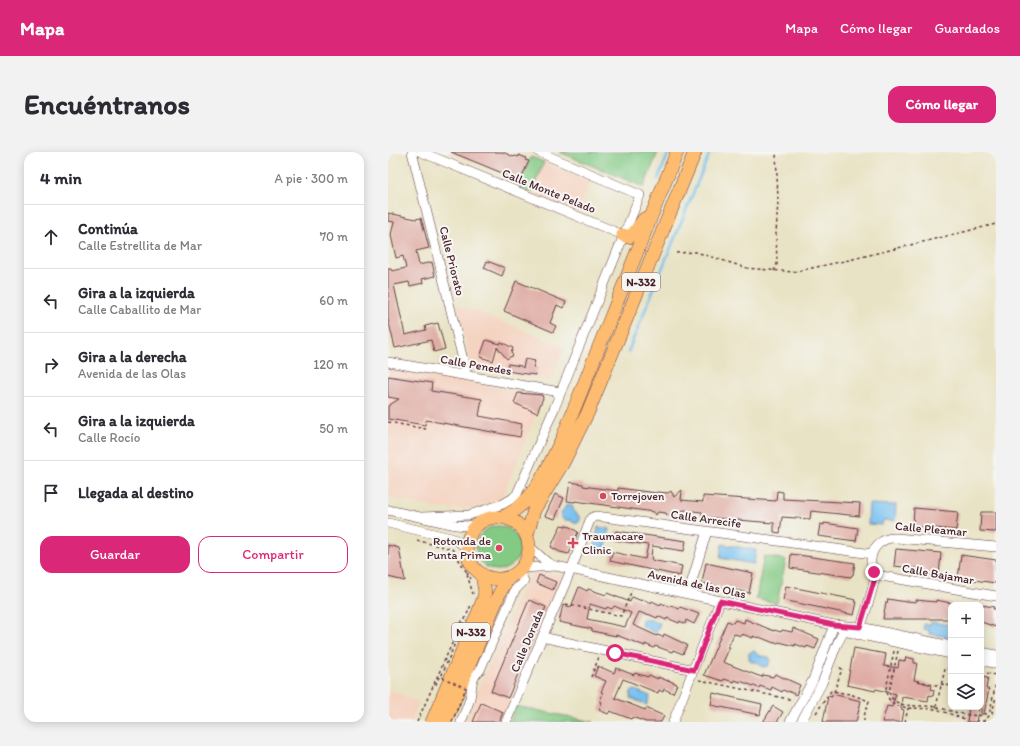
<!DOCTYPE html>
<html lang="es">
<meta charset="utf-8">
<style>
:root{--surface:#fff;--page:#f2f2f3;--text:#2b2b33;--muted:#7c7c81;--line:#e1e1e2;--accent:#db2777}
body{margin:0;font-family:Itim,sans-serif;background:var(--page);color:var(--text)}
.controls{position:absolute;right:12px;bottom:12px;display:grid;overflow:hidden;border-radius:8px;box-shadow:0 2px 10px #0003}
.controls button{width:36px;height:36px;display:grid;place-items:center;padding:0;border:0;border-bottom:1px solid var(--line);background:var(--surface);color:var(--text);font:20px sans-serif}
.stop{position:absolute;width:12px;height:12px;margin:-9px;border:3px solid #db2777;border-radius:50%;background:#fff}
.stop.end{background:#db2777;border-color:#fff;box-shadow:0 1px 4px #0008}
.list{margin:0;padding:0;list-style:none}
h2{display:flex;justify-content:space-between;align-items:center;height:52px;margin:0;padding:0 16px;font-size:17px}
h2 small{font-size:13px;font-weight:400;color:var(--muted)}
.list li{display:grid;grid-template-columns:26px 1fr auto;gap:12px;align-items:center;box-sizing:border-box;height:64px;padding:0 16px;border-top:1px solid var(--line)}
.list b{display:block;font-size:15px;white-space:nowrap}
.list p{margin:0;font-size:13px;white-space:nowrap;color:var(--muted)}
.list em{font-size:13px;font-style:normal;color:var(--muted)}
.actions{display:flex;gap:8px;padding:12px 16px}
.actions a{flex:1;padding:9px 0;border:1px solid var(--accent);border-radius:12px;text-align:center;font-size:14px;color:var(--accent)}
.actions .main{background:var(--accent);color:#fff}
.icon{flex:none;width:22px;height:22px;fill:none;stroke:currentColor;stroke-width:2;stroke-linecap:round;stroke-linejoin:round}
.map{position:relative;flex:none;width:608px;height:570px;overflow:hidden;border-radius:12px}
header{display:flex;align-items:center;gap:24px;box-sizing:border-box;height:56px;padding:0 20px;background:var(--accent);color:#fff}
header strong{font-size:19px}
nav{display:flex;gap:22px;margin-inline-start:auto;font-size:14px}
.intro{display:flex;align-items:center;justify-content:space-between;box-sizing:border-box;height:96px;padding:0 24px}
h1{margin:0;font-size:28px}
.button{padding:10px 18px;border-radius:12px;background:var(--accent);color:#fff;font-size:14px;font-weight:700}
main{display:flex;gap:24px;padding:0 24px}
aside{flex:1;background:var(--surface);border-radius:12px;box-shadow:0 2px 10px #0003}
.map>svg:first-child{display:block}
</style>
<header>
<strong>Mapa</strong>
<nav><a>Mapa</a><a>Cómo llegar</a><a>Guardados</a></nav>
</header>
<div class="intro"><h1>Encuéntranos</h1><a class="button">Cómo llegar</a></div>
<main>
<aside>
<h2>4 min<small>A pie · 300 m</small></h2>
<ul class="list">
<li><svg class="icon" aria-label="ahead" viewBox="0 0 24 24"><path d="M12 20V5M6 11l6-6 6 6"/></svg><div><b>Continúa</b><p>Calle Estrellita de Mar</p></div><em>70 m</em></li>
<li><svg class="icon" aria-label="left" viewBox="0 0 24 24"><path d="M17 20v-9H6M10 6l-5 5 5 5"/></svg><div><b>Gira a la izquierda</b><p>Calle Caballito de Mar</p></div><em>60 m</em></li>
<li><svg class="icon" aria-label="right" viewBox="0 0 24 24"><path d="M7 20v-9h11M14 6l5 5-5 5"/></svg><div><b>Gira a la derecha</b><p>Avenida de las Olas</p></div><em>120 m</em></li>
<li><svg class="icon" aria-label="left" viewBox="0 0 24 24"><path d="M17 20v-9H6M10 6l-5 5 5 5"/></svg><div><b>Gira a la izquierda</b><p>Calle Rocío</p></div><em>50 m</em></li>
<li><svg class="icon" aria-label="arrive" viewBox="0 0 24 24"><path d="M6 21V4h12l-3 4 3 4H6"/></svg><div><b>Llegada al destino</b></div></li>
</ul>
<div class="actions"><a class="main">Guardar</a><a>Compartir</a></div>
</aside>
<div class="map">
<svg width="608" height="570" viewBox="0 0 608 570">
<rect width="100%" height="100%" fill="#f6f6f2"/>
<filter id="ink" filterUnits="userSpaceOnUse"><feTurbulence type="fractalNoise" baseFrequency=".025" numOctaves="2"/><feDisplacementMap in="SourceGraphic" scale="8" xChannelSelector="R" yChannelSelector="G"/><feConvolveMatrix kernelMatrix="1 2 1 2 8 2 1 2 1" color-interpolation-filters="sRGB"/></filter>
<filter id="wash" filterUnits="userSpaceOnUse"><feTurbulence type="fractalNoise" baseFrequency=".012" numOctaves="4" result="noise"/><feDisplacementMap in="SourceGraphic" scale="16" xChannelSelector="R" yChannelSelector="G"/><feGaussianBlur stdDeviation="0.9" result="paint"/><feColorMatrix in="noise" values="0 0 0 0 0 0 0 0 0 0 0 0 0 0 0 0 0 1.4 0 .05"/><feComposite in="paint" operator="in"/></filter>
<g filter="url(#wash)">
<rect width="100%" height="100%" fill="#e9e3c5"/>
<path fill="#f5d3c1" d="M156 10 202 30 189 60 143 41Z
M69 152 177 195 164 227 160 228 86 215 83 212Z
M0 217 112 236 130 241 152 243 155 245V246L116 342 112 347 82 356 72 357 46 356 0 345Z
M148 418 171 423 173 425 114 570H77L134 436Z
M0 537 31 550 23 570H0Z"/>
<path fill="#83ca85" stroke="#667458" d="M171 0H270L256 35Z
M143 5 156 10 143 41 129 35Z
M88 396a22 22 0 1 1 44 0a22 22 0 1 1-44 0Z
M376 404 398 408 389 451 368 447Z
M128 554 206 570H122Z"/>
<path fill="#77c1f0" stroke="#60708e" d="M179 352 184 353 186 360 192 365V368L190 371H186L182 368H176L174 366 173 362Z
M481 352 508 353 507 369 495 368 494 373 480 372Z
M210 375 221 377 217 398 207 396Z
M334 392 368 398 366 412 332 406Z
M256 466 272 471 268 481 254 474 253 470Z
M543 470 563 473 562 485 541 482V478L535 477 536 472 542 473Z
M366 499 372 504 381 505 382 508 380 514 374 515 370 510H364L361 508V501Z
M247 538 262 544 259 553 242 546 243 540Z"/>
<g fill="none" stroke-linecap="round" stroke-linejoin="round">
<path stroke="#77c1f0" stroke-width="2.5" d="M270 27 281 0
M240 200 322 0"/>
</g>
<g id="blocks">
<path fill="#dfada5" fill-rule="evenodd" d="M63 0H115L126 5 127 4 131 5V3L138 6 137 8 141 9 131 31 128 29 127 31 120 28 121 26 118 25 119 23Z
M0 61 28 67 33 66 41 96 28 99 31 113 44 110 47 124 34 127 35 131 22 134 21 130 6 133 17 183 38 178 37 174 50 171 57 197 46 200 43 188 7 196 0 167V117H3L4 119 18 116 15 104 8 106 3 83 6 70 0 69Z
M99 109 117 116 114 124 96 116Z
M128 129 178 150 175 156 169 153 162 171 168 174 165 180 116 159Z
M98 188 112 192 113 190 125 196 123 201 125 203 119 207 109 195 105 209 92 205Z
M137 207 147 209 145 215 148 216 147 223 118 219 120 212 133 214 135 216Z
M0 224 44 231 43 239 94 247 91 264 134 272 132 285 38 268 37 273 0 267V254L11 247 0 245Z
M130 241 154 243 155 246 149 261 126 251Z
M182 330 195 332V334L230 339V336L268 341 269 340 280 341 283 339 286 345 294 338 293 348 315 350V344L388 349 389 339 395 340V347L472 351 471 364 423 359 422 367 394 365 392 381 386 380V371L314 365V360L296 358 291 361 290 365 281 363 279 364 278 361 270 360 268 363 266 360 187 349V350L179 349Z
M167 342 176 346 167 367 157 364Z
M526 356 570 360 568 378 525 374Z
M593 360H608V380L592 379Z
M436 371 470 376 468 389 430 384 432 372 436 373Z
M173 373 182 375 190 380 181 402 172 400 163 395Z
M228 379 298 389 296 399 264 394 263 408 294 414 292 424 222 409 224 400 257 407 260 393 226 388Z
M0 393 11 396 17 429 0 425Z
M508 397 553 401 551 424 536 423 537 417 506 414Z
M403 402 467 411 465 423H464L463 425 402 416V414Z
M573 403 608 408V431L570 426Z
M318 411 365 421 361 441 314 431Z
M151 423 168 430 165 438 148 431Z
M398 434 468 448 467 450H469L466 463 395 448Z
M191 435 199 439 200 437 218 443 219 441 242 450 244 445 254 449V447L263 451 264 449 272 453 273 451 282 455 283 453 291 457 292 455 311 462 306 472 298 468 297 472 292 469 291 471 279 466 278 468 270 464 269 466 260 462 259 463 251 460 245 473 269 484V483L275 485 276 482 299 493 295 502 285 498 284 500 267 494 266 496 257 492V494L228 483V484L204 479V477L171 470 175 453 183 455ZM202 452 218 457 219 455 224 457 226 454 243 461 237 475 199 467Z
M500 447 518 450V449L528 450V448L548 450V448L563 451V467H495L498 450 499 451Z
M141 448 158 455 120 546 103 539Z
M593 453 606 455 605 457H608V475L593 470Z
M357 467 386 479V478L393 480 394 478 404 480 405 476 431 487 427 497 419 494 418 496 407 492V494L391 490 390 491 387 490 386 491 371 485 370 486 365 484V486L354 482V484L346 482 340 495H342L335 510 368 523 374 525 375 523 385 525 387 522 412 533 408 543 400 539 399 540 395 538 394 540 384 535 383 538 372 534 371 536 352 529V530L347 528 346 530 336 527 335 529 316 523 339 469 345 471 347 468 356 471Z
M466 496 498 502 496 514 510 516 511 508 517 509 518 505 526 507V511H529L526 528 544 533 543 537 546 538 545 544 541 543 540 549 514 545 513 557 516 558 514 570H494L499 554 504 555 508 542 488 537 487 539 459 533Z
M210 514 226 521 228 516 246 523 247 521 260 525 261 523 270 527V525L280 529V528L289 532 285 541 276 537 275 540 271 538 270 541 235 527 227 546 257 558 258 556 276 564 273 570H258L244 565 243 567 222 559 220 562 211 558 214 550 212 549 215 541 213 540 218 529 206 524Z
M593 525 600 526 598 537H601L596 562H593Z
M325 541 374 552 372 563 323 553Z
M444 542 473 549 468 570H435L440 544 444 545Z
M93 551 115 560 111 570H85Z
M385 554 395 560 389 570H375Z
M581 555H591L588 570H579Z"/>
</g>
</g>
<g filter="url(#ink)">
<use href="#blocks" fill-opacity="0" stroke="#623c42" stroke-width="1"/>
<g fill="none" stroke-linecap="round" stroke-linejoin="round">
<defs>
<path id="minor" d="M24 0 79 224
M33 0 235 83
M0 210 172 240
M0 358 68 373 79 374 90 372
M34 365 81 363 115 352 125 346 129 342 166 257 252 43 151 0
M0 371 63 386 70 389 79 397
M142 395 160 411 167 414
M135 416 168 414 446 473 472 475 563 494
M488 423 608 444
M300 442 319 379
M447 473 460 480 563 502
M470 483C476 464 483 445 487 426 488 421 484 416 483 411 482 396 494 385 508 386L608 395
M154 485 306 518
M593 500 608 503
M593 508 608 512
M73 570C76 562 80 554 82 546 85 534 81 528 92 518L127 438 136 429 131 419
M118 570 183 418 202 368 205 365 208 364 484 402
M285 570 332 449
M402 570 425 528 446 473
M413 570 434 531 449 492 456 479"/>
<path id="highway" d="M235 83 241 85 246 81 256 67
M79 396a31 31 0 1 1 62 0a31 31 0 1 1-62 0Z
M115 365C146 351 160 315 174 287L289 0
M139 383 146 358 176 309 200 260 307 0
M44 570 89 464 96 445 97 440 94 423
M57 570 112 440 121 425"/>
</defs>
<use href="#minor" stroke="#623c42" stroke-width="10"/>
<use href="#highway" stroke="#623c42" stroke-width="14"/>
<path stroke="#623c42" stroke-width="1.5" stroke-dasharray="3 3" stroke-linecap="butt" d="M288 101 308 100 359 116 405 120 461 108 608 72
M386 119 389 112 388 82 390 48 388 0
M0 270 38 277
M29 388 31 389 64 397 78 419 85 442
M79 420 83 427
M178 452 233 464 244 438
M506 499 498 537 499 544 503 550 510 554 520 556 548 557 579 568
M510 499 501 540C506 559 534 552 548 555 562 558 592 570 602 559L608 531
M593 520 608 523
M203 525 211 505
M311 528 405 548
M529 529 553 534
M49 532H48L51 525
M553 532 563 534
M446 540 454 517 449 514
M548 555 557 517H563
M428 561 443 539 462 542 481 549 476 564V570
M588 569H595
M29 570 75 467
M517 570 520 556
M595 570 604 561 608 545"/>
<use href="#minor" stroke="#fff" stroke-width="9"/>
<use href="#highway" stroke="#febc70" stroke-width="13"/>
<path stroke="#623c42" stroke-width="1.5" stroke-dasharray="3 3" stroke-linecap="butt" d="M64 570 78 536 53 525 83 453"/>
</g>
</g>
<g fill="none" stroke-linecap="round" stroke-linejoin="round" filter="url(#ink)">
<path stroke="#db2777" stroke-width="5" d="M227 501 306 518 332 449 446 473 472 475 488 423 486 420"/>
</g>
<g fill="#d1495b" stroke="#f6f6f2" stroke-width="1.5">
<circle cx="215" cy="344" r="4"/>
<path d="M183 385h4v4h4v4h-4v4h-4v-4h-4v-4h4z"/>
<circle cx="111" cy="396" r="4"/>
</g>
<g text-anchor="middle" stroke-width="4" stroke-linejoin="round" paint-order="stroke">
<g fill="#f6f6f2" stroke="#7e6067" stroke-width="1">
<rect x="234" y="121" width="38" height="18" rx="3"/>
<rect x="64" y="471" width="38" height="18" rx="3"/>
</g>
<g font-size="11" font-weight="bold" fill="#4a1f2b">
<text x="253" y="134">N-332</text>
<text x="83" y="484">N-332</text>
</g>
<g font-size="12" fill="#4a1f2b" stroke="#f6f6f2">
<text transform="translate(161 39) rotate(22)" y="4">Calle Monte Pelado</text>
<text transform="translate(64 109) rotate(76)" y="4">Calle Priorato</text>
<text transform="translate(88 213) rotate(10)" y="4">Calle Penedes</text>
<text transform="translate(318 367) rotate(8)" y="4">Calle Arrecife</text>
<text transform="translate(543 377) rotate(5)" y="4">Calle Pleamar</text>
<text transform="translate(550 422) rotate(10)" y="4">Calle Bajamar</text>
<text transform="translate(309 432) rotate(12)" y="4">Avenida de las Olas</text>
<text transform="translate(139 489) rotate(-67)" y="4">Calle Dorada</text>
</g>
<g font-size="12" fill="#4a1f2b" stroke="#f6f6f2" text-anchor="start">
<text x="223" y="348">Torrejoven</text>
<text x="194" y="388">Traumacare<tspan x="194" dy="14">Clinic</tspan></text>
<text x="103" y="393" text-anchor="end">Rotonda de<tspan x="103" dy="14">Punta Prima</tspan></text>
</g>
</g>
</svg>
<div class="controls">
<button>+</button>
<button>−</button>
<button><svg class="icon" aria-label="layers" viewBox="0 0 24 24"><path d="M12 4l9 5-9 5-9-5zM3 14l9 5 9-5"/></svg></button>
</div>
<div class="stop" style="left:227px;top:501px"></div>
<div class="stop end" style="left:486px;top:420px"></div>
</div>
</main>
